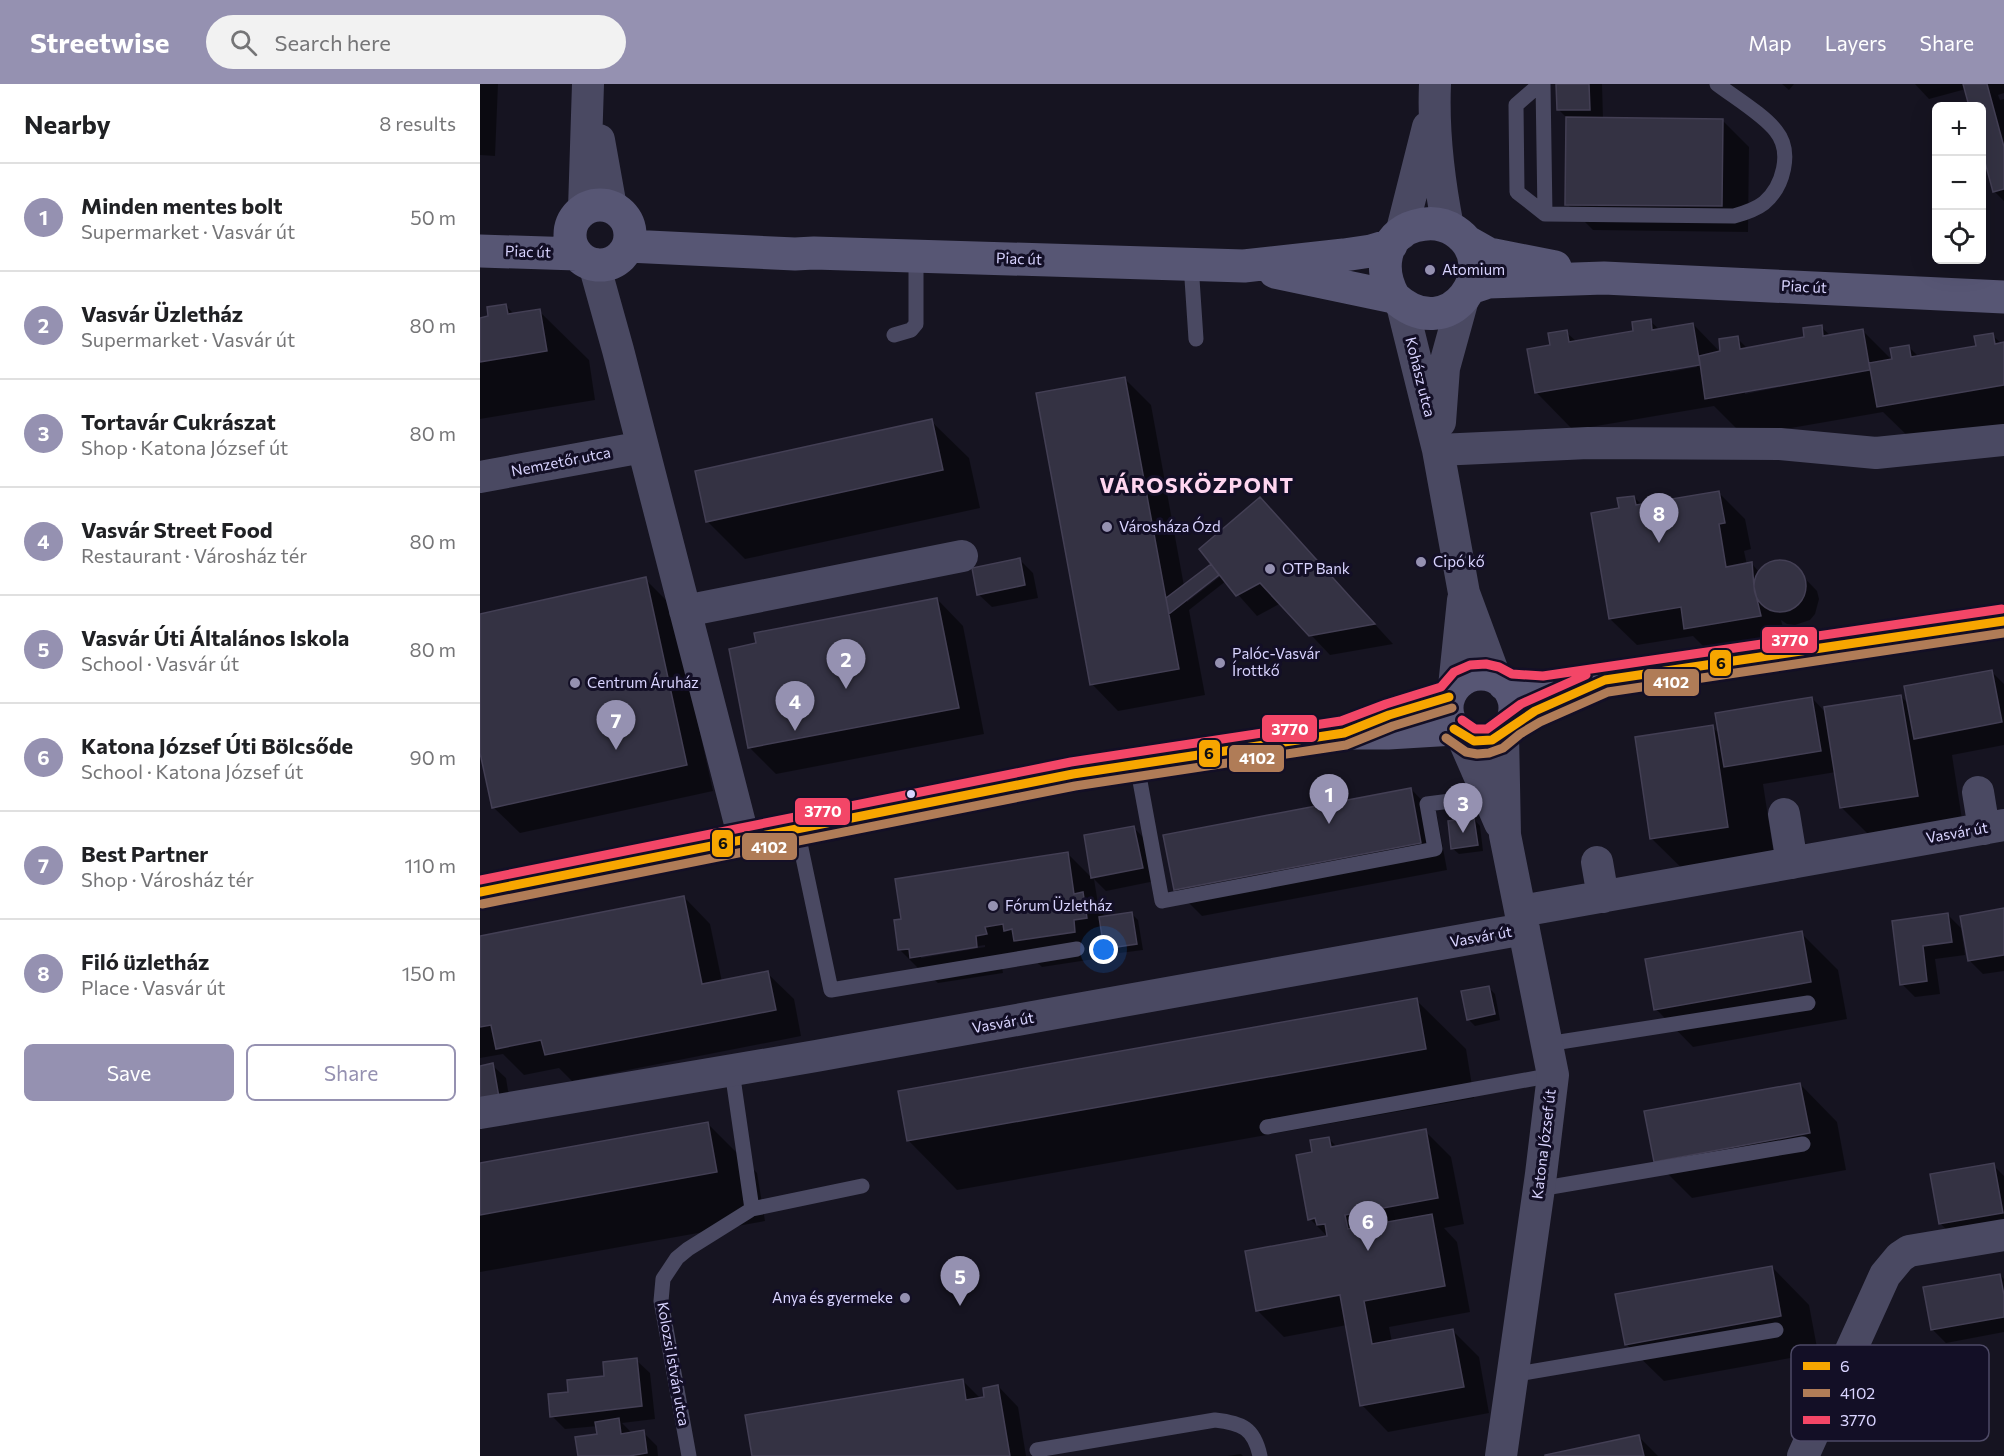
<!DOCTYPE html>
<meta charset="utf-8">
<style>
:root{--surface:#fff;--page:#f2f2f2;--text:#202124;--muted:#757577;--line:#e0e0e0;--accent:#9591b1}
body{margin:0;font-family:Commissioner,sans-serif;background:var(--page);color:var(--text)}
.controls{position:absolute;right:18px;top:18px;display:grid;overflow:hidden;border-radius:9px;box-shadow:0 6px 24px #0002}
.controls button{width:54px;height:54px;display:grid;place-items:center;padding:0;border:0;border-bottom:2px solid var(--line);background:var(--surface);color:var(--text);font:30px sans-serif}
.you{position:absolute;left:624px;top:866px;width:21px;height:21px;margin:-15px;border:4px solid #fff;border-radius:50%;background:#1a73e8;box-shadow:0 0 0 9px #1a73e833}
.badge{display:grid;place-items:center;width:39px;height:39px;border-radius:50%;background:var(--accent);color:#fff;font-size:20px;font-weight:700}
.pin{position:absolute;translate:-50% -50px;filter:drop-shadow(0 2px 3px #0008)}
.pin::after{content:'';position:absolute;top:32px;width:21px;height:18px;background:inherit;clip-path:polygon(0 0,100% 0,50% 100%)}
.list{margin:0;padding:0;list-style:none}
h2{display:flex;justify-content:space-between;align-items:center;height:78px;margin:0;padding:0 24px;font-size:26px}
h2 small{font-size:20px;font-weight:400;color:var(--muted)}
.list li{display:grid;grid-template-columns:39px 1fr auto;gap:18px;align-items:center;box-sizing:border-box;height:108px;padding:0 24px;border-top:2px solid var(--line)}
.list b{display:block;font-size:22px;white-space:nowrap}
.list p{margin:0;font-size:20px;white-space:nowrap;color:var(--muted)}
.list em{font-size:20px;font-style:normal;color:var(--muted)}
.actions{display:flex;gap:12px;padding:18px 24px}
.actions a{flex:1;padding:14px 0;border:2px solid var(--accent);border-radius:9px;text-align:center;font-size:21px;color:var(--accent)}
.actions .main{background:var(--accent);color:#fff}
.icon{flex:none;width:33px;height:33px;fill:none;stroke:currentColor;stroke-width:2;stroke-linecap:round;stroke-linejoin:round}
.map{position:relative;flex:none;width:1524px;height:1372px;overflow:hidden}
header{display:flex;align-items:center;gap:36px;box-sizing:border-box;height:84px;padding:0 30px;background:var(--accent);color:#fff}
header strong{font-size:28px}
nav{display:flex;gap:33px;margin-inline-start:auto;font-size:21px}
.search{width:420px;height:54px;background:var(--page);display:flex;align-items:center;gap:15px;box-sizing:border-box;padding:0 21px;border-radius:33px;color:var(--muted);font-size:22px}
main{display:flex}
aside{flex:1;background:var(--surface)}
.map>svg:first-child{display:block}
</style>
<header>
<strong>Streetwise</strong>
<div class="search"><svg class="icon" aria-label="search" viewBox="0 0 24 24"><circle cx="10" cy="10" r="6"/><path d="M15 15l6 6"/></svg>Search here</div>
<nav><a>Map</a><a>Layers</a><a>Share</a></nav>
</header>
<main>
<aside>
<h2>Nearby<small>8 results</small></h2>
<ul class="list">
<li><span class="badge">1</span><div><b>Minden mentes bolt</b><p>Supermarket · Vasvár út</p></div><em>50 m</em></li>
<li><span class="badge">2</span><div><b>Vasvár Üzletház</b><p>Supermarket · Vasvár út</p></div><em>80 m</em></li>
<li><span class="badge">3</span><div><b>Tortavár Cukrászat</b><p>Shop · Katona József út</p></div><em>80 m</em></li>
<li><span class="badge">4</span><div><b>Vasvár Street Food</b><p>Restaurant · Városház tér</p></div><em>80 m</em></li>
<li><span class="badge">5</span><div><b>Vasvár Úti Általános Iskola</b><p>School · Vasvár út</p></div><em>80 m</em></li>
<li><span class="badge">6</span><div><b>Katona József Úti Bölcsőde</b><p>School · Katona József út</p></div><em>90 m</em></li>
<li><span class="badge">7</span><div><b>Best Partner</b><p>Shop · Városház tér</p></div><em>110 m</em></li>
<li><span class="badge">8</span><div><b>Filó üzletház</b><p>Place · Vasvár út</p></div><em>150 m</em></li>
</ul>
<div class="actions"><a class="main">Save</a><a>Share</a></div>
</aside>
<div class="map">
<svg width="1524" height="1372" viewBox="0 0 1524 1372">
<rect width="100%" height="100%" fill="#161421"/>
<path fill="#0007" fill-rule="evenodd" d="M0 0H18L15 72 0 71Z
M1078 0H1122L1123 35 1242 36 1269 63 1268 148 1113 146 1087 120V34L1078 25Z
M1302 0H1314L1309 6Z
M1435 0H1524V9L1518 11 1520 16 1524 15V117L1514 107 1502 62V22H1491L1486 5 1449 15Z
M25 221 35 231 59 227 109 276 115 316 0 335V235L10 233Z
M1170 237 1180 246 1213 240 1242 270 1257 254 1268 265 1326 255 1341 243 1351 252 1383 247 1414 278 1428 262 1439 273 1497 263 1512 251 1522 260H1524V345L1436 360 1403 328 1264 352 1234 322 1093 346 1056 308 1071 262 1086 248 1097 258 1155 249ZM1216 280 1217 283 1190 288V284ZM1298 301 1300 303 1265 310V307Z
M645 295 671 321 704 502 733 480 780 415 913 560 850 571 801 519 777 532 746 497 709 526 725 611 638 627 612 600ZM744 485 746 488 707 518V514Z
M451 337 489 374 500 424 265 475 228 438 217 388Z
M1239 409 1265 435 1271 465 1264 467 1267 481 1272 480 1279 488 1295 478 1311 480 1337 507 1339 515 1335 530 1330 536 1315 541 1307 540 1301 536 1307 558 1232 571 1213 552 1157 561 1130 535 1140 425 1154 413 1163 422Z
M539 475 553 489 558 514 512 523 498 510Z
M165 495 192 522 233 707 40 749 13 723 0 662V531Z
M457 515 483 542 504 650 296 690 270 664 251 566Z
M1511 587 1524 600V661L1472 671 1486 761 1410 772 1361 723 1356 688 1283 700 1297 791 1221 803 1171 754 1232 643 1240 650 1332 614 1346 629 1421 612 1429 621Z
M931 705 957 732 967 786 722 832 695 805Z
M994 735 1000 742 1003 767 979 770 972 764Z
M653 743 667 757 675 797 626 807 614 795 619 826 627 834 652 830 658 836 663 866 632 870 625 862 619 863 621 874 562 883 545 867 521 878 523 889 458 899 450 892H446L420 866 423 836 588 770 613 795 605 752ZM505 861V863L441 874V871Z
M204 813 230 840 242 898 287 889 314 915 321 952 92 997 79 984 44 991 23 970 0 974V854Z
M1524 826V887L1503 890 1490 877Z
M1468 831 1481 844 1485 871 1455 875 1460 910 1435 913 1422 900 1413 838Z
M1321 849 1358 886 1367 935 1213 963 1176 925Z
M1008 903 1015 910 1020 936 995 942 988 935Z
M936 916 986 965 994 1014 477 1106 428 1056Z
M12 981 26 994 33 1038 0 983Z
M1320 1000 1357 1038 1366 1086 1212 1114 1175 1077Z
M228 1040 277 1089 285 1137 0 1188V1080Z
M945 1047 971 1073 984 1140 964 1144 977 1158 990 1228 909 1243 912 1258 973 1247 999 1273 1009 1329 908 1348 882 1321 867 1241 804 1253 777 1226 848 1153 830 1135 833 1069 848 1054 857 1063Z
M1513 1081 1524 1092V1144L1474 1153 1460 1139Z
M1292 1183 1329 1221 1338 1269 1184 1297 1146 1260Z
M1520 1191 1524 1195V1248L1466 1259 1452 1245Z
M156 1276 170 1289 175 1335 142 1339 153 1350 163 1348 177 1362 178 1372H99L119 1351 118 1342 85 1345 72 1332 90 1309 126 1293Z
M482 1296 501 1315 506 1314 518 1302 538 1323 546 1372H274Z
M1159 1353 1178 1372H1069Z
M761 1370 763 1372H747Z"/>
<path fill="#343243" stroke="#433f54" stroke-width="1.5" d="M1076 0H1109L1110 26H1077Z
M1483 0H1507L1524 63V105L1513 108 1502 67V22H1489Z
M1086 33 1243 35 1242 122 1085 121Z
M26 220 28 230 60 225 67 267 0 278V234L8 232 7 223Z
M1171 235 1172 246 1213 239 1220 281 1055 309 1047 265 1070 261 1068 249 1087 246 1089 258 1153 247 1152 238Z
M1342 241 1343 252 1383 245 1390 286 1225 315 1219 272 1240 267 1239 255 1258 252 1260 265 1324 253 1323 244Z
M1513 249 1515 260 1524 258V301L1397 323 1389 279 1412 275 1410 264 1429 261 1431 273 1496 262 1494 252Z
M645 293 699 585 610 601 556 309Z
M452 335 463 386 226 438 215 387Z
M1239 407 1245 439 1239 440 1246 483 1272 478 1274 503 1281 532 1204 545 1201 523 1129 535 1111 429 1139 424 1137 414 1154 412 1156 421Z
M780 413 872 515 895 540 829 552 780 499 756 512 719 465Z
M540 474 545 501 497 511 492 484Z
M1274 502a26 26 0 1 1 52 0a26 26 0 1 1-52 0Z
M731 480 739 491 689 530 686 514Z
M166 493 207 681 12 724 0 669V530Z
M457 514 479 624 268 664 249 565 276 559 274 549Z
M1512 586 1522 638 1434 655 1424 602Z
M1421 611 1438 712 1360 724 1344 623Z
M1332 613 1341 667 1244 683 1235 629Z
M1233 641 1248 743 1170 755 1155 653Z
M931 704 941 759 694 806 683 751Z
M994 734 998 761 971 765 968 737Z
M654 742 663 784 611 794 604 751Z
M588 768 594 810 603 808 607 834 594 836 595 848 534 857 532 845 524 847 523 840 505 843 507 850 496 852 497 863 430 874 429 865 418 866 414 836 421 835 415 795Z
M204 812 222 900 288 887 296 926 65 971 61 956 16 965 11 941 0 943V852Z
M1524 824V871L1488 877 1480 832Z
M652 828 657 860 624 865 619 833Z
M1468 829 1472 858 1443 862 1447 897 1420 901 1412 837Z
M1322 847 1331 898 1174 926 1165 875Z
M1009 902 1015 930 987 936 981 907Z
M937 914 946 965 427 1057 418 1007Z
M13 979 21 1025 0 1029V982Z
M1320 999 1330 1049 1174 1078 1164 1027Z
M228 1038 237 1088 0 1131V1079Z
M946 1045 958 1114 865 1131 868 1145 952 1130 965 1202 884 1217 892 1260 973 1245 984 1303 880 1322 860 1211 776 1227 765 1167 847 1152 845 1140 837 1141 835 1134 828 1136 816 1071 832 1068 830 1056 849 1053 851 1063Z
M1514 1079 1523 1129 1459 1140 1450 1090Z
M1292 1182 1301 1232 1145 1261 1135 1210Z
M1520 1190 1524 1211V1233L1451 1246 1443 1203Z
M157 1274 162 1322 70 1333 68 1310 88 1308 87 1296 124 1292 123 1278Z
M483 1295 486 1316 504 1313 503 1304 518 1301 530 1372H272L265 1331Z
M139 1334 141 1350 164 1346 167 1369 149 1372H98L95 1353 117 1350 115 1338Z
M1159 1351 1164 1372H1065V1371Z"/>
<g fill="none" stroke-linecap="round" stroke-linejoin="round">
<path stroke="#4a4962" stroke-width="15" d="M1060 0 1036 21 1037 108 1065 130
M1063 0 1065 130 1254 132C1265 129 1275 126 1284 119 1303 103 1313 68 1296 47 1284 31 1254 13 1237 0
M711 180 716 255
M414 251 431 246 436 240V172
M657 681 682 817 955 765 947 720 994 714
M317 745 351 906 597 865
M1067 960 1328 919
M252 987 272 1125
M787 1043 1073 991
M1059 1105 1323 1060
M1032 1291 1296 1246
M557 1366 735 1336C762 1339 774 1344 780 1372
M209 1372 181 1217 183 1195 197 1174 208 1165 272 1125 382 1102"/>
<path stroke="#4a4962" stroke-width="32" d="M955 0C953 47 959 97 968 143
M119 56 131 123
M104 125 108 0
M921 150 948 43
M114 180 138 266 264 755
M922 221 958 366 984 509 1015 593
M960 338 964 284 983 215
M958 366 1108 359 1300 360 1396 369 1524 356
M0 393 163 363
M205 527 482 472
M974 603 983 516
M982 652 1020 739
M1498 708 1504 745
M1304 730 1312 779
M1117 778 1123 813
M1041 827 1524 741
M0 1029 336 972 1044 845
M1021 1372 1061 1090 1073 991 1025 751 1023 650
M1323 1372 1405 1191 1420 1173 1429 1167 1524 1151"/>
<path stroke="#575674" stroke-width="33" d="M90 151a30 30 0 1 1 60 0a30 30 0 1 1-60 0Z
M986 157 1009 170 1075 183
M148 162 315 170 334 169 764 182 864 171 891 167 911 161
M0 167 97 170
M795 188 914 213C970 265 1026 181 975 147 963 139 949 138 935 142 902 151 899 187 914 213
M990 204 1008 198 1124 194 1524 213
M967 624a34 34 0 1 1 68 0a34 34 0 1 1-68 0Z
M1024 600 1063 604 1125 596 1524 537
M891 639 969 613
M0 808 593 690 864 649H908L974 645"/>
<defs>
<path id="bus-1" d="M974 645 994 657 1012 656 1055 627 1125 596 1524 537
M0 808 593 690 864 649 909 631 969 613"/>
<path id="bus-2" d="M966 654 986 668 997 670 1009 669 1023 664 1040 650 1060 638 1128 608 1524 549
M2 820 595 702 866 661 913 642 972 624"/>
<path id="bus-3" d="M982 636 995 645H1007L1041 620 1106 591
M0 796 591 678 861 637 906 620 961 603 974 588 990 581 1006 580 1019 583 1032 590 1063 592 1522 525"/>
</defs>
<use href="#bus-1" stroke="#130f26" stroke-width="14"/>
<use href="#bus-2" stroke="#130f26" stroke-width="14"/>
<use href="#bus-3" stroke="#130f26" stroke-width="14"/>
<use href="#bus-1" stroke="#f7a600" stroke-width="9"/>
<use href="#bus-2" stroke="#b07c57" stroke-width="9"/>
<use href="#bus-3" stroke="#f34667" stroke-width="9"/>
</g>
<g fill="#9591b1" stroke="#130f26" stroke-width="2">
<circle cx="950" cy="186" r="6"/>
<circle cx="627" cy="443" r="6"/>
<circle cx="941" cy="478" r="6"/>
<circle cx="790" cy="485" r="6"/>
<circle cx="740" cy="579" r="6"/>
<circle cx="95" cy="599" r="6"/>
<circle cx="513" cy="822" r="6"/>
<circle cx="425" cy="1214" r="6"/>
</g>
<circle fill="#d9d4ff" stroke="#130f26" stroke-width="2" cx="431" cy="710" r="5"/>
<g text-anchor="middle" stroke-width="6" stroke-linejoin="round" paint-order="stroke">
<g font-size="15" fill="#d9d4ff" stroke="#130f26">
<text transform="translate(48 168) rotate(2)" y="5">Piac út</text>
<text transform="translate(539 175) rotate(2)" y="5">Piac út</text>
<text transform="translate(1324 203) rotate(3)" y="5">Piac út</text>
<text transform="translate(940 293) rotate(76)" y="5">Kohász utca</text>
<text transform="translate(81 378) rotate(-11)" y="5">Nemzetőr utca</text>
<text transform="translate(1477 749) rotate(-10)" y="5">Vasvár út</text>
<text transform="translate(1001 853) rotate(-10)" y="5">Vasvár út</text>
<text transform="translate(523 939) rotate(-10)" y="5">Vasvár út</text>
<text transform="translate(1064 1060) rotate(-83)" y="5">Katona József út</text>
<text transform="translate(193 1280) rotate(80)" y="5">Kolozsi István utca</text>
</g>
<g font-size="15" fill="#d9d4ff" stroke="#130f26" text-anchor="start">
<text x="962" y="191">Atomium</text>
<text x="639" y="448">Városháza Ózd</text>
<text x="953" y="483">Cipó kő</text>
<text x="802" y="490">OTP Bank</text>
<text x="752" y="575">Palóc-Vasvár<tspan x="752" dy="17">Írottkő</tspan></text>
<text x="107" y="604">Centrum Áruház</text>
<text x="525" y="827">Fórum Üzletház</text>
<text x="413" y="1219" text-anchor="end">Anya és gyermeke</text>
</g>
<g font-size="21" font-weight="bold" letter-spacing="1.5" fill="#ffd6f0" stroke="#130f26">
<text x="717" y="409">VÁROSKÖZPONT</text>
</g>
</g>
<rect x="1311" y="1261" width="198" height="96" rx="9" fill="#130f26" stroke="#4e4a67" stroke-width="1.5"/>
<rect x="1323" y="1278" width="27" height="8" fill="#f7a600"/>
<rect x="1323" y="1305" width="27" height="8" fill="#b07c57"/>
<rect x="1323" y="1332" width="27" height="8" fill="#f34667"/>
<g font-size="16" fill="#d9d4ff">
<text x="1360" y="1288">6</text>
<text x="1360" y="1315">4102</text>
<text x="1360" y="1342">3770</text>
</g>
<g stroke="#130f26" stroke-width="2">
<rect x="1281" y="542" width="57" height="28" rx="6" fill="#f34667"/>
<rect x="1229" y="565" width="23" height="28" rx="6" fill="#f7a600"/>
<rect x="1163" y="584" width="57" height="29" rx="6" fill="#b07c57"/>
<rect x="781" y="630" width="57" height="29" rx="6" fill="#f34667"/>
<rect x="718" y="655" width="23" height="29" rx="6" fill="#f7a600"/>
<rect x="748" y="660" width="57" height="29" rx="6" fill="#b07c57"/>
<rect x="314" y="713" width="57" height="29" rx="6" fill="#f34667"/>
<rect x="231" y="745" width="23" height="29" rx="6" fill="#f7a600"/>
<rect x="261" y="748" width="57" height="29" rx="6" fill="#b07c57"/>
</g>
<g font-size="16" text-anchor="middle" font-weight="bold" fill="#fff">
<text x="1310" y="562">3770</text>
<text x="1191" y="604">4102</text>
<text x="810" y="651">3770</text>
<text x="777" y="680">4102</text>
<text x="343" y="733">3770</text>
<text x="289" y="769">4102</text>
</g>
<g font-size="16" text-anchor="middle" font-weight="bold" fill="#111">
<text x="1241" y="585">6</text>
<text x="729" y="675">6</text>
<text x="243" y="765">6</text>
</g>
</svg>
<div class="controls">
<button>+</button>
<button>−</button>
<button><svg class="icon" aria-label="locate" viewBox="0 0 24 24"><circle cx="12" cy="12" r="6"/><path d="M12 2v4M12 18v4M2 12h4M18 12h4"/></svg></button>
</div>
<div class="you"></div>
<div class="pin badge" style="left:849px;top:740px">1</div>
<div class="pin badge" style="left:366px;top:605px">2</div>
<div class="pin badge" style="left:983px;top:749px">3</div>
<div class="pin badge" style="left:315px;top:647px">4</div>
<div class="pin badge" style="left:480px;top:1222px">5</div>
<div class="pin badge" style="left:888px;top:1167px">6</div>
<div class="pin badge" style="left:136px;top:666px">7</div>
<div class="pin badge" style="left:1179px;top:459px">8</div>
</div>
</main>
